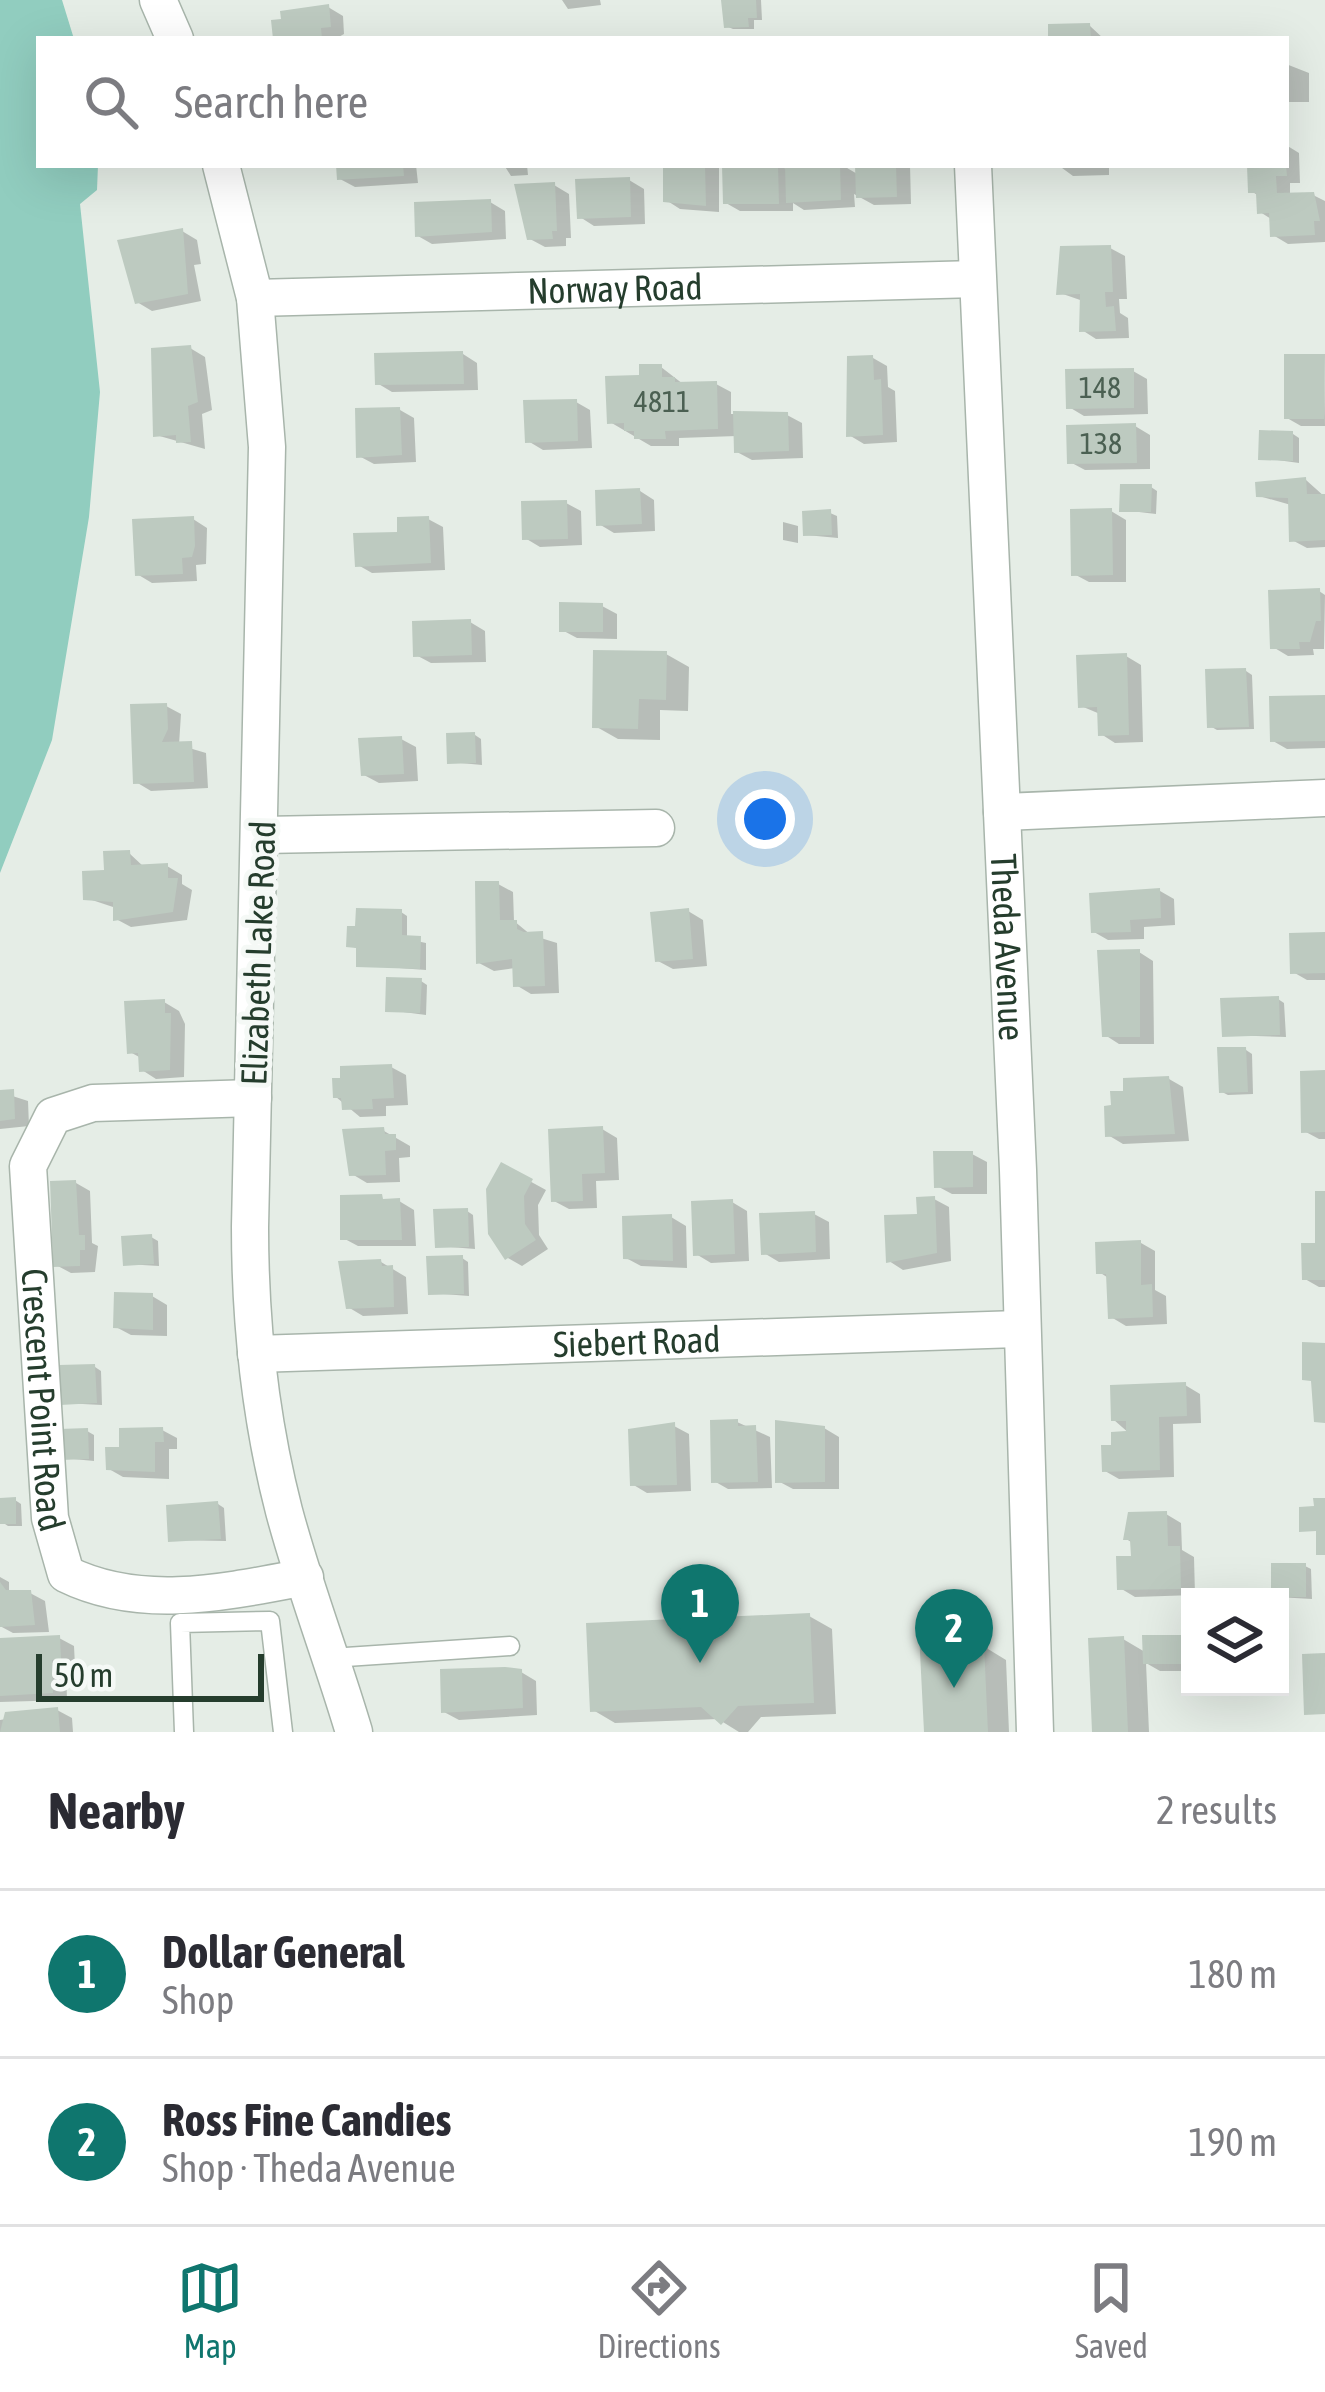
<!DOCTYPE html>
<meta charset="utf-8">
<style>
:root{--surface:#fff;--page:#f7f7f7;--text:#2b2b33;--muted:#7c7c81;--line:#e1e1e2;--accent:#0f766e}
body{margin:0;font-family:"Asap Condensed",sans-serif;background:var(--page);color:var(--text)}
.controls{position:absolute;right:36px;bottom:36px;display:grid;overflow:hidden;border-radius:0px;box-shadow:0 12px 48px #0002}
.controls button{width:108px;height:108px;display:grid;place-items:center;padding:0;border:0;border-bottom:3px solid var(--line);background:var(--surface);color:var(--text);font:60px sans-serif}
.scale{position:absolute;left:36px;bottom:30px;width:228px;box-sizing:border-box;padding-left:12px;border:6px solid #253d2d;border-top:0;font-size:33px;line-height:42px;white-space:nowrap;color:#253d2d;-webkit-text-stroke:9px #f5f9f6;paint-order:stroke}
.you{position:absolute;left:765px;top:819px;width:42px;height:42px;margin:-30px;border:9px solid #fff;border-radius:50%;background:#1a73e8;box-shadow:0 0 0 18px #1a73e833}
.badge{display:grid;place-items:center;width:78px;height:78px;border-radius:50%;background:var(--accent);color:#fff;font-size:39px;font-weight:700}
.pin{position:absolute;translate:-50% -99px;filter:drop-shadow(0 3px 6px #0008)}
.pin::after{content:'';position:absolute;top:63px;width:42px;height:36px;background:inherit;clip-path:polygon(0 0,100% 0,50% 100%)}
.list{margin:0;padding:0;list-style:none}
h2{display:flex;justify-content:space-between;align-items:center;height:156px;margin:0;padding:0 48px;font-size:51px}
h2 small{font-size:39px;font-weight:400;color:var(--muted)}
.list li{display:grid;grid-template-columns:78px 1fr auto;gap:36px;align-items:center;box-sizing:border-box;height:168px;padding:0 48px;border-top:3px solid var(--line)}
.list b{display:block;font-size:45px;white-space:nowrap}
.list p{margin:0;font-size:39px;white-space:nowrap;color:var(--muted)}
.list em{font-size:39px;font-style:normal;color:var(--muted)}
.icon{flex:none;width:66px;height:66px;fill:none;stroke:currentColor;stroke-width:2;stroke-linecap:round;stroke-linejoin:round}
.map{position:relative;flex:none;width:1325px;height:1732px;overflow:hidden}
.search{position:absolute;background:var(--surface);box-shadow:0 12px 48px #0002;left:36px;right:36px;top:36px;height:132px;display:flex;align-items:center;gap:30px;box-sizing:border-box;padding:0 42px;border-radius:0px;color:var(--muted);font-size:45px}
.sheet{height:492px;background:var(--surface)}
nav{display:flex;justify-content:space-around;align-items:center;box-sizing:border-box;height:168px;border-top:3px solid var(--line);background:var(--surface);font-size:33px;color:var(--muted)}
nav a{display:grid;justify-items:center;gap:6px}
nav .on{color:var(--accent)}
.map>svg:first-child{display:block}
</style>
<div class="map">
<svg width="1325" height="1732" viewBox="0 0 1325 1732">
<rect width="100%" height="100%" fill="#e5ede6"/>
<path fill="#91cdbf" d="M0 0H62L74 39H39V165H98L97 190 80 204 100 392 89 517 52 740 0 873Z"/>
<path fill="#0003" d="M562 0H600L601 5 568 9Z
M725 0H761L762 20H754V29H733L726 26Z
M328 7 343 16 344 34 335 39H276Z
M1090 26 1104 39H1052Z
M1286 64 1309 73V102H1286Z
M1286 145 1299 153 1300 183H1290V196L1313 195 1325 201V242L1288 244 1273 235V220L1260 212 1259 196 1251 191 1250 165H1286Z
M339 165H416L418 183 355 187 340 179Z
M504 165H527L528 175 511 176Z
M666 165H719V212L680 209 666 200Z
M779 165 788 170V165H842L859 175 858 165H910L911 204 874 205 854 194 855 207 804 210 793 203V211H740L726 203 725 166Z
M1058 165H1109V175L1073 176Z
M629 180 644 189 645 224 594 226 580 217Z
M554 185 569 194 571 238H566V246L545 247 530 239Z
M490 202 505 211 506 239 432 244 418 236Z
M182 231 197 240 201 264 194 265 201 301 152 311 137 302Z
M1110 248 1125 256 1127 299H1119L1120 313 1128 318 1129 338 1096 339 1082 330 1083 301 1060 293Z
M190 348 205 357 212 410 202 414 205 449 156 435Z
M463 354 477 363 478 390 392 392 377 383Z
M1324 357 1325 426H1301L1287 418Z
M873 358 887 366 888 387 895 391 897 442 864 444 849 435Z
M661 367 683 384H716L731 392V414L787 415 802 423 803 458 752 460 737 452V436L679 438V446H651L610 422 642 378Z
M1133 371 1147 379 1148 414 1084 416 1069 407Z
M576 402 590 410 592 448 543 450 528 441Z
M400 410 414 418 416 462 374 464 359 456Z
M1135 426 1150 435V469L1085 470 1070 462Z
M1293 434 1299 438V463L1262 458Z
M1306 480 1325 497V547L1307 548 1292 540 1291 505 1259 496Z
M1151 487 1157 491 1156 514 1122 510Z
M640 491 654 500 655 531 614 533 599 524Z
M566 503 581 511 582 545 540 547 525 538Z
M1111 511 1126 520V582H1089L1074 574Z
M830 513 837 516 838 538 806 535Z
M193 519 207 528 206 564 196 565 197 581 152 583 137 574Z
M428 519 443 527 445 570 372 573 358 565Z
M783 522 798 526V543L783 540Z
M1319 591 1325 595 1324 649H1313L1314 655 1288 656 1273 647Z
M602 606 617 614V639L577 638 562 630Z
M470 622 485 631 486 662 431 663 416 655Z
M666 654 689 667 688 711 660 710V740L618 739 595 726Z
M1126 656 1141 665 1143 742 1115 743 1101 734 1100 714 1081 706Z
M1246 671 1252 675 1254 729 1217 730 1210 726Z
M1325 698V748L1287 749 1273 741Z
M166 706 181 714 179 745 206 753 208 788 151 791 136 782Z
M475 735 481 739 482 765 450 762Z
M401 739 416 747 418 781 379 783 364 775Z
M129 853 144 867 167 866 182 875V884L192 890 187 920 131 927 116 919V908L86 898Z
M498 884 513 892 514 921 531 935 557 943 559 993 531 994 516 985 515 968 494 971 479 963Z
M1160 891 1174 899 1175 925 1144 927V939L1108 940 1094 932Z
M688 911 703 920 707 966 673 969 658 961Z
M401 912 407 916V939L426 943V970L359 965V949L349 945 358 929Z
M1325 935V980H1307L1293 972Z
M1139 952 1153 961 1154 1044H1119L1105 1035Z
M421 981 427 985 426 1015 388 1010Z
M1278 999 1284 1003 1286 1037 1225 1035Z
M164 1002 179 1011 185 1024 184 1077 156 1079 142 1070 141 1058 130 1052Z
M1246 1050 1252 1054 1253 1094 1228 1095 1222 1092Z
M391 1067 406 1075 408 1105 386 1106V1116L360 1117 336 1097Z
M1325 1073V1139H1319L1304 1131Z
M1169 1079 1183 1087 1189 1141 1123 1144 1108 1135 1126 1094Z
M0 1092 28 1101 29 1126 0 1129Z
M602 1129 617 1138 619 1180 596 1181 597 1208 569 1209 554 1201Z
M384 1131 410 1146V1157L399 1158 400 1182 367 1183 352 1174Z
M972 1154 987 1162V1194H952L937 1186Z
M502 1166 546 1190 538 1205 539 1235 548 1249 522 1266 508 1258Z
M76 1183 90 1191 92 1243 98 1246 95 1272 71 1273 56 1265Z
M1325 1194V1287H1319L1305 1279 1318 1246Z
M934 1199 949 1207 951 1261 903 1270 889 1261Z
M399 1201 414 1210 416 1246H358L343 1238Z
M732 1202 747 1211 749 1261 711 1263 696 1254Z
M467 1211 473 1215 475 1249 438 1246Z
M814 1214 829 1222 830 1259 779 1262 764 1253Z
M671 1217 686 1226 687 1268 641 1266 626 1258Z
M151 1237 158 1241 159 1266 126 1264Z
M1141 1243 1155 1251V1290L1166 1296 1167 1324 1126 1326 1111 1317 1110 1279 1099 1272Z
M462 1258 468 1262 469 1296 430 1293Z
M381 1262 406 1277 408 1314 363 1316 348 1307Z
M152 1296 167 1305V1336L131 1335 116 1327Z
M95 1367 101 1371 102 1405 63 1403Z
M1185 1385 1200 1394 1201 1423 1173 1424 1174 1477 1119 1479 1105 1471 1114 1448 1130 1434 1114 1420Z
M737 1422 770 1437 772 1488 728 1489 714 1481Z
M674 1426 689 1434 691 1491 647 1493 632 1484Z
M824 1428 839 1437V1489H793L778 1481Z
M162 1430 177 1438V1449H169V1479L123 1477 109 1469 122 1450Z
M87 1431 94 1435V1461L63 1458Z
M15 1500 21 1504 22 1526H8L2 1522 0 1501Z
M218 1504 224 1508 226 1541 171 1540Z
M1166 1514 1181 1523 1182 1550 1194 1557 1195 1595 1135 1597 1120 1588 1134 1559 1133 1543 1126 1539Z
M1305 1566 1311 1569 1312 1599 1277 1597Z
M0 1577 9 1582V1593H30L45 1601 49 1632 13 1633 0 1626Z
M964 1613 987 1626 988 1649 1006 1660 1009 1732H927Z
M809 1616 832 1629 836 1714 761 1717 748 1732H739L718 1719 615 1723 593 1710Z
M59 1638 74 1646 75 1666 66 1667 67 1700 0 1702V1641Z
M1190 1638V1671H1160L1146 1663 1149 1732H1095L1123 1639 1145 1652Z
M521 1672 536 1681 537 1715 459 1720 444 1712Z
M57 1710 72 1718 73 1732H0V1720Z"/>
<path fill="#bdcac0" d="M721 0H756L757 18H748L749 27 724 28Z
M329 4 331 27 321 28 322 39H273L271 20 281 19 280 11Z
M1090 23 1091 39H1048V24Z
M336 165H403L404 176 337 180Z
M663 165H705L706 206 663 202Z
M722 165H778L779 204H723Z
M785 165H840L841 200 786 203Z
M855 165H896L897 197 856 198Z
M1247 165H1286L1287 176H1276L1277 193 1314 192 1320 221H1314L1315 235 1270 237 1269 213 1257 214 1256 193H1248Z
M630 177 631 217 577 219 575 179Z
M555 182 557 231H552L553 239 527 240 514 184Z
M491 199 492 232 415 237 414 202Z
M183 228 188 294 135 304 117 240Z
M1111 245 1113 292H1105L1106 307 1114 306 1116 331 1079 332 1080 294 1056 295 1060 246Z
M191 345 198 402 188 406 191 442 176 443V435L153 437 151 348Z
M463 351 464 384 375 385 374 353Z
M1284 354H1325L1324 419H1284Z
M873 355 874 380 881 379 883 435 846 437 847 356Z
M639 364H662V377H675V382L717 381 718 429 665 431 666 439H634V431H624V423L607 424 605 376 639 375Z
M1134 368V408L1066 409 1065 369Z
M577 399 578 441 525 443 523 400Z
M400 407 402 455 356 458 355 408Z
M733 411 788 412 789 451 734 453Z
M1136 423 1137 463 1067 464 1066 425Z
M1259 430 1293 431V461L1258 460Z
M1306 477 1307 494H1325V540L1289 542 1288 498 1256 497 1255 482Z
M1120 484H1152L1151 512H1119Z
M640 488 642 524 596 526 595 490Z
M567 500 568 539 522 540 521 501Z
M1112 508 1113 575 1071 576 1070 509Z
M831 509 832 535 803 536 802 511Z
M194 516 195 546 192 557 182 558 183 574 135 576 132 519Z
M429 516 431 563 355 567 353 533 397 532V517Z
M1320 588 1321 621H1316L1310 642H1299L1300 649H1270L1268 590Z
M559 602 603 603V632H559Z
M471 619 472 655 413 657 412 621Z
M593 650 667 651 666 700 639 699 638 729 592 728Z
M1127 653 1129 735 1098 736 1097 707 1078 708 1076 655Z
M1246 668 1249 727 1207 728 1205 669Z
M1325 695V741L1270 742 1269 696Z
M167 703 168 729 162 742 192 741 194 782 133 784 130 704Z
M475 732 476 763 447 764 446 733Z
M402 736 404 774 361 776 358 738Z
M130 850 131 865 168 863V878H178L173 912 113 921V902L83 900 82 871 104 870 103 851Z
M475 881H499L500 920H517V929L524 932 543 931 545 986 513 987 512 959 476 964Z
M1160 888 1161 918 1130 920 1131 932 1091 933 1089 893Z
M356 908 402 909V935L421 936 420 969 356 967V948L346 947 347 926H355Z
M689 908 693 959 655 962 650 912Z
M1325 932V973L1290 974 1289 933Z
M1140 949V1037H1102L1097 950Z
M386 977 422 978 420 1013 385 1012Z
M1279 996 1280 1035 1222 1037 1220 998Z
M165 999V1013H171L170 1070 139 1072 138 1053 127 1054 124 1001Z
M1217 1047H1246L1248 1092 1219 1093Z
M392 1064 394 1098 372 1099 373 1109 342 1110 341 1098H333L332 1078H340V1066Z
M1325 1070V1132L1301 1133 1300 1071Z
M1169 1076 1175 1134 1105 1137 1104 1106 1111 1105 1110 1091H1123V1078Z
M14 1089 15 1119 0 1121V1090Z
M603 1126 605 1173 582 1174 583 1201 551 1202 548 1129Z
M384 1127 385 1134H396V1150L385 1151 386 1175 349 1176 342 1129Z
M933 1151H973V1187L934 1188Z
M501 1162 533 1179 524 1196 525 1224 536 1240 505 1260 488 1234 486 1189Z
M76 1180 79 1235H85V1250H80V1266L53 1267 50 1181Z
M1315 1191H1325V1280H1302L1301 1243H1315Z
M382 1194 383 1199 400 1198 402 1240H340V1195Z
M935 1196 937 1253 886 1263 884 1215 917 1214 916 1197Z
M733 1199 735 1254 693 1256 691 1201Z
M468 1208 469 1247 435 1248 433 1209Z
M815 1211 816 1252 761 1255 759 1213Z
M672 1214 673 1261 623 1259 622 1216Z
M152 1234 154 1264 123 1266 121 1236Z
M1141 1240V1285L1152 1284 1153 1317 1108 1319 1106 1274H1096L1095 1242Z
M463 1255 464 1294 428 1295 426 1256Z
M381 1259 382 1266 393 1265 394 1307 346 1309 338 1261Z
M114 1292 153 1293V1330L113 1328Z
M1302 1342 1325 1343V1423L1314 1422 1311 1381 1302 1380Z
M95 1364 97 1403 60 1405 59 1365Z
M1186 1382 1187 1416 1159 1417 1160 1470 1102 1472 1101 1445H1111V1432L1126 1431V1421H1111L1110 1385Z
M738 1419V1426L756 1425 758 1482 711 1483 710 1420Z
M775 1420 825 1426V1482L775 1483Z
M675 1422 677 1485 630 1486 628 1429Z
M163 1427 164 1442H155V1472L106 1470 105 1447H119V1428Z
M88 1428 89 1459 60 1460 59 1429Z
M16 1497V1524H0V1498Z
M1313 1498H1325V1555H1316V1531L1299 1532V1507L1314 1506Z
M218 1501 221 1539 168 1542 166 1505Z
M1167 1511 1168 1546H1180L1181 1589 1117 1590 1116 1556H1131L1130 1540H1123L1128 1512Z
M1271 1563H1306V1597H1271Z
M0 1582 6 1590H31L35 1625 0 1627Z
M965 1610 966 1645 984 1644 988 1732H924L918 1612Z
M810 1613 814 1703 738 1706 721 1725 701 1707 590 1712 586 1623Z
M60 1635 61 1659 52 1660 53 1693 0 1696V1638Z
M1142 1635H1190V1664H1143Z
M1124 1636 1128 1732H1092L1088 1638Z
M1325 1653V1714L1304 1715 1302 1654Z
M505 1667 522 1669 523 1708 441 1713 440 1669Z
M58 1707 60 1732H0L5 1712Z"/>
<g fill="none" stroke-linecap="round" stroke-linejoin="round">
<defs>
<path id="service" d="M331 1658 510 1646
M184 1732 180 1623 270 1621 283 1732"/>
<g id="minor">
<path id="s1" d="M973 165 1018 1170 1035 1732"/>
<path id="s2" d="M255 298 977 279"/>
<path d="M1002 812 1325 798"/>
<path d="M262 835 656 828"/>
<path id="s3" d="M253 1098 93 1103 53 1116 28 1166 50 1518 66 1574C141 1611 226 1592 305 1577"/>
<path id="s4" d="M256 1354 1019 1329"/>
</g>
<path id="tertiary" d="M158 0 175 39
M221 165 255 298 267 447 250 1227C250 1323 260 1418 284 1511 304 1586 332 1658 354 1732"/>
</defs>
<use href="#service" stroke="#a8b5ab" stroke-width="21"/>
<use href="#minor" stroke="#a8b5ab" stroke-width="39"/>
<use href="#tertiary" stroke="#a8b5ab" stroke-width="39"/>
<use href="#service" stroke="#fff" stroke-width="18"/>
<use href="#minor" stroke="#fff" stroke-width="36"/>
<use href="#tertiary" stroke="#fff" stroke-width="36"/>
</g>
<g text-anchor="middle" stroke-width="10" stroke-linejoin="round" paint-order="stroke">
<g font-size="30" fill="#4b6052">
<text x="1100" y="398">148</text>
<text x="662" y="412">4811</text>
<text x="1101" y="454">138</text>
</g>
<g font-size="36" fill="#253d2d" stroke="#f5f9f6">
<text dy="13" stroke="none"><textPath href="#s2" startOffset="360">Norway Road</textPath></text>
<text dy="13" stroke="none"><textPath href="#s1" startOffset="783">Theda Avenue</textPath></text>
<text transform="translate(258 953) rotate(-88)" y="13">Elizabeth Lake Road</text>
<text dy="13" stroke="none"><textPath href="#s4" startOffset="381">Siebert Road</textPath></text>
<text dy="13" stroke="none"><textPath href="#s3" startOffset="492">Crescent Point Road</textPath></text>
</g>
</g>
</svg>
<div class="controls">
<button><svg class="icon" aria-label="layers" viewBox="0 0 24 24"><path d="M12 4l9 5-9 5-9-5zM3 14l9 5 9-5"/></svg></button>
</div>
<div class="scale">50 m</div>
<div class="you"></div>
<div class="pin badge" style="left:700px;top:1663px">1</div>
<div class="pin badge" style="left:954px;top:1688px">2</div>
<div class="search"><svg class="icon" aria-label="search" viewBox="0 0 24 24"><circle cx="10" cy="10" r="6"/><path d="M15 15l6 6"/></svg>Search here</div>
</div>
<section class="sheet">
<h2>Nearby<small>2 results</small></h2>
<ul class="list">
<li><span class="badge">1</span><div><b>Dollar General</b><p>Shop</p></div><em>180 m</em></li>
<li><span class="badge">2</span><div><b>Ross Fine Candies</b><p>Shop · Theda Avenue</p></div><em>190 m</em></li>
</ul>
</section>
<nav>
<a class="on"><svg class="icon" aria-label="map" viewBox="0 0 24 24"><path d="M3 6l6-2 6 2 6-2v14l-6 2-6-2-6 2zM9 4v14M15 6v14"/></svg>Map</a>
<a><svg class="icon" aria-label="directions" viewBox="0 0 24 24"><path d="M12 3l9 9-9 9-9-9zM9 14v-3h6M13 9l2 2-2 2"/></svg>Directions</a>
<a><svg class="icon" aria-label="saved" viewBox="0 0 24 24"><path d="M7 4h10v16l-5-4-5 4z"/></svg>Saved</a>
</nav>
